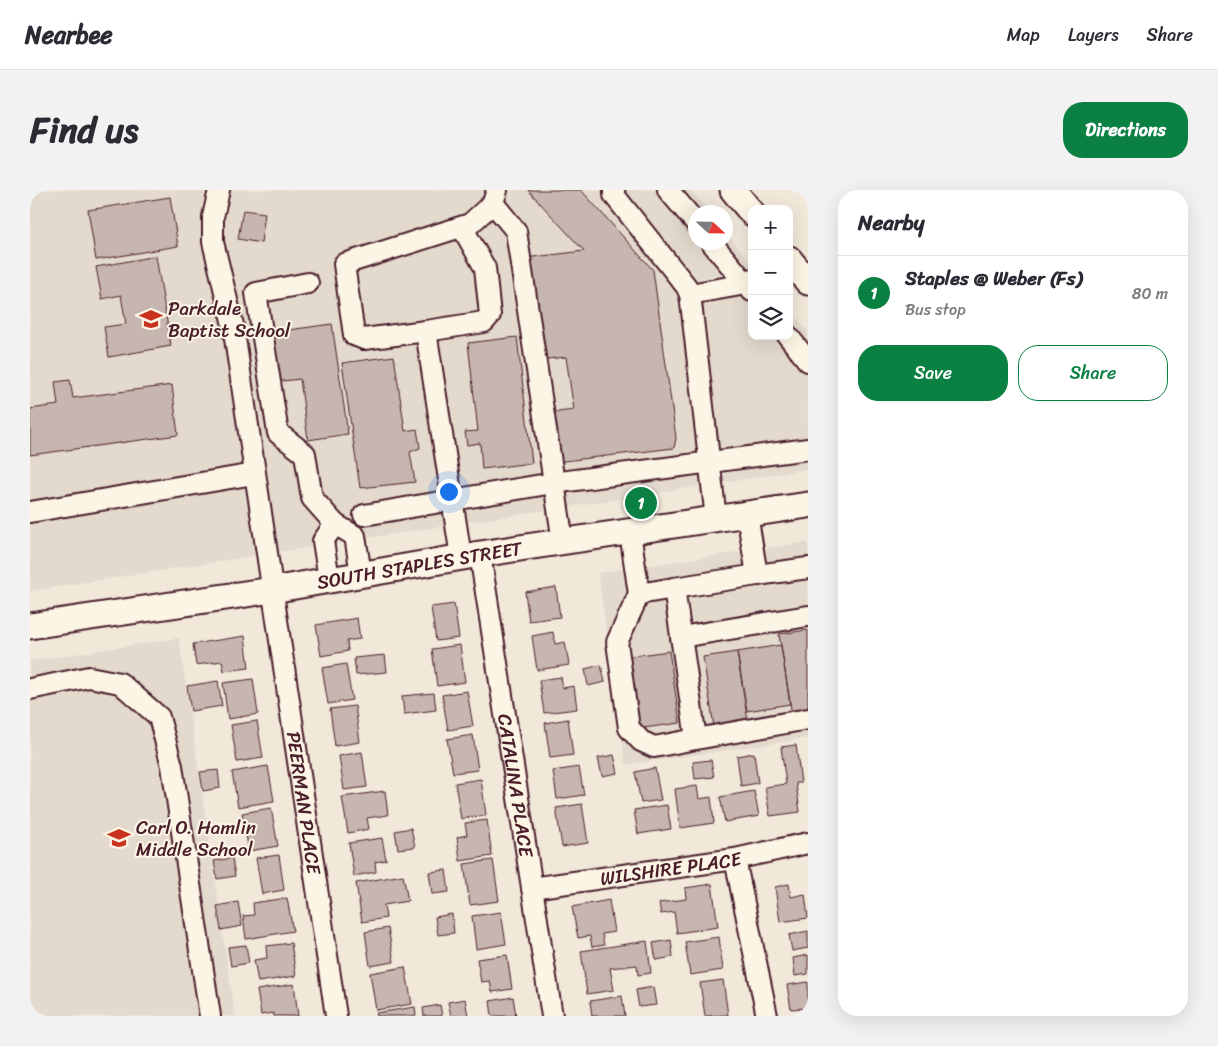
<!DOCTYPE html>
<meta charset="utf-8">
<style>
:root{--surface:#fff;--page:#f2f2f3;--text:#2b2b33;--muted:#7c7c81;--line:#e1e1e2;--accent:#0b8043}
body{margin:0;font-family:Sriracha,sans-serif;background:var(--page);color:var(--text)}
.controls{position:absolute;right:15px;top:15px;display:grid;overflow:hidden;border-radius:10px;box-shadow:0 5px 20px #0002}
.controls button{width:45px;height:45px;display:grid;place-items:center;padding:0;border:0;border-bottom:1px solid var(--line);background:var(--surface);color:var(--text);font:25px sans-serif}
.compass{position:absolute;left:658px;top:15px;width:45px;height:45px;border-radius:50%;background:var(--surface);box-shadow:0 5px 20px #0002;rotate:112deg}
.you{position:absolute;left:418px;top:301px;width:18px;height:18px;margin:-12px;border:4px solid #fff;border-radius:50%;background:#1a73e8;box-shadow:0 0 0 8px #1a73e833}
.badge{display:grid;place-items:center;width:32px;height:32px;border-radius:50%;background:var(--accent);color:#fff;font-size:16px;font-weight:700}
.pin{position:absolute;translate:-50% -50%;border:2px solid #fff;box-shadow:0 1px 5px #0006}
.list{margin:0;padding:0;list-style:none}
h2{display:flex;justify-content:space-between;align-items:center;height:65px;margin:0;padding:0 20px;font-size:21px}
h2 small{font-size:16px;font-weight:400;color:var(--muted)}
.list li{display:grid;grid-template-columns:32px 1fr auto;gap:15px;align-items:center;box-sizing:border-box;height:75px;padding:0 20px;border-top:1px solid var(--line)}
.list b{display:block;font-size:19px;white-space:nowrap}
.list p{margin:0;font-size:16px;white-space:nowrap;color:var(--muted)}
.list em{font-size:16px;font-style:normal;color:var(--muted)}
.actions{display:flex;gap:10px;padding:15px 20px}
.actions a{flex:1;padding:11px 0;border:1px solid var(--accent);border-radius:20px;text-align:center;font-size:18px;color:var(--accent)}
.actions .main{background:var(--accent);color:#fff}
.icon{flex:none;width:28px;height:28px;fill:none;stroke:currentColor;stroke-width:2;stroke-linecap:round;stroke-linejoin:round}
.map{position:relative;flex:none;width:778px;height:826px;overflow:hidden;border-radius:20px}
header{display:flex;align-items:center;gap:30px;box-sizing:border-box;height:70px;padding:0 25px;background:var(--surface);border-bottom:1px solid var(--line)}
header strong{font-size:24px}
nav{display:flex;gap:28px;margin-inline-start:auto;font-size:18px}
.intro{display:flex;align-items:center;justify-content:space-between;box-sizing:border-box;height:120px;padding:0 30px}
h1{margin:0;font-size:35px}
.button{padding:12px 22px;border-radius:20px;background:var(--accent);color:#fff;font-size:18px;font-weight:700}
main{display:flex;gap:30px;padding:0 30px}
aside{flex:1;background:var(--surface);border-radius:20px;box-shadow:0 5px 20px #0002}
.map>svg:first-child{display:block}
</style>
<header>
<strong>Nearbee</strong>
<nav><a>Map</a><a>Layers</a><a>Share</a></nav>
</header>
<div class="intro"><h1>Find us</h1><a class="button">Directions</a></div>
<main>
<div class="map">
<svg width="778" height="826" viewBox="0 0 778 826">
<rect width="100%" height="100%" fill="#f1e8da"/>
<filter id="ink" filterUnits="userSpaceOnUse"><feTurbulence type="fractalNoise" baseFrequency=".02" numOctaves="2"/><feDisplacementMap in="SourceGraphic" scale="10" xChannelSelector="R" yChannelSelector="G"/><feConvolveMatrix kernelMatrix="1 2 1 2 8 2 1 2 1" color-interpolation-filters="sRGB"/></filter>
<g filter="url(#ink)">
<path fill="#e4d9cd" d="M0 0H661L680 22H666V52H696V42L722 74V146H759V119L778 142V279L0 401Z
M778 352V548L596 575 568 383Z
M149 448 205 826H0V471Z"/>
<path fill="#c7b6af" stroke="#4a1f2b" d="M498 0H551L623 80 646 248 644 258 526 272 520 223 544 220 536 167 509 170 495 68 554 61Z
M140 7 148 56 66 70 58 20Z
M213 20 235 23 231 53 208 49Z
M126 66 141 156 79 167 74 137 96 134 91 105 72 109 66 77Z
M302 134 318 244 278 250 270 189 244 192 237 143Z
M487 147 502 273 452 279 450 253 437 255 435 242 448 241 438 153Z
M364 166 375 241 387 239 390 258 380 262 385 292 330 298 312 173Z
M40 190 43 208 142 195 148 245 0 265V219L28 215 25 192Z
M526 397 530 427 499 431 495 402Z
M424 414 429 448 406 451 401 417Z
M327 428 330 449 317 451 318 461 291 466 286 435Z
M778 440V523L762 525 749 444Z
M523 442 525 454 535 452 539 475 507 480 502 446Z
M215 446 219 478 194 481 192 471 166 475 163 454Z
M430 455 435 492 407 496 402 459Z
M751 455 760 514 717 521 707 462Z
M639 461 650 533 606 539 595 467Z
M707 462 718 532 684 537 673 467Z
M355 465 357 482 326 485 324 468Z
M316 474 322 510 298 514 292 478Z
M571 475 575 492 558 496 555 479Z
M531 487 533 498 544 496 547 519 514 523 509 490Z
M223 489 228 524 198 529 193 493Z
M188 491 192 516 161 521 157 496Z
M437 501 443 536 418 540 412 505Z
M404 503 406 520 374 524 372 506Z
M325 516 330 552 305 556 300 519Z
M538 529 543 565 520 568 515 533Z
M227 531 233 568 207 572 201 535Z
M443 545 448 580 423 583 417 549Z
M766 555 771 593H766L770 622 740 626 735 597 756 594 751 557Z
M332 562 337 597 314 600 309 566Z
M724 563 728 593 711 596 707 566Z
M584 565 588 583 572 586 568 568Z
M681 570 684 587 665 589 663 572Z
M238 576 244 611 208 617 202 582Z
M549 577 554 605 527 609 523 581Z
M625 578 631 610 611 613 605 582Z
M188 580 190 598 173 601 170 582Z
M451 589 456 625 431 629 425 593Z
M667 596 669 609 681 607 684 633 650 638 645 599Z
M355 601 358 625 337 628 339 639 318 643 312 607Z
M724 601 729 626 695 632 690 607Z
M552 614 558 653 532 657 526 618Z
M637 615 641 639 608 644 604 620Z
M241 618 248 656 219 661 212 623Z
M457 630 462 666 430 671 427 647 437 645 435 633Z
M381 638 385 657 368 659 365 641Z
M352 648 356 670 345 672 346 682 324 686 319 653Z
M249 665 254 700 232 704 226 668Z
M202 668 205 686 187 689 184 671Z
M463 670 469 711 440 715 434 674Z
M416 680 419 702 402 704 399 682Z
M373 685 378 711 354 715 356 728 332 732 326 693Z
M682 694 688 737 647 743 644 722 631 724 629 713 656 709 655 698Z
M759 694 761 707 775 704 778 728 750 732 745 697Z
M257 708 263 741 216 749 213 726 224 725 223 713Z
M579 710 584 742 572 744 574 755 562 757 560 746 548 748 542 717Z
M208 712 212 736 191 740 187 716Z
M471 722 476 754 446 759 442 726Z
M422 724 424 743 408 745 405 727Z
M358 738 364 772 340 776 335 742Z
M778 741V758L762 761 759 745Z
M689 747 693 780 660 785 655 752Z
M641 750 643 767 626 770 623 753Z
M617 751 621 783 608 785 607 775 580 778 584 800 557 804 551 761Z
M261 753 266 786 228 792 224 770 237 768 236 756Z
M216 755 219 773 201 776 198 757Z
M477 765 482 799 462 802 460 791 451 792 447 769Z
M778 765V784L765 786 763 768Z
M375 777 382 814 346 820 340 783Z
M693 790 698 825 675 826 670 793Z
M778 792V826H773L772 818 761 819 757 795Z
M264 794 268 826H244L243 823 231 825 227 800Z
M623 797 626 815 609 817 606 800Z
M592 806 595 826H562L560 811Z
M483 807 486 826H462L460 811Z
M435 809 438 826H421L418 812Z
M410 815 412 826H394L393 818Z
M385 817 386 826H347L346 823Z"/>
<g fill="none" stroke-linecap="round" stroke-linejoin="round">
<defs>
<g id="minor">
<path id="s1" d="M189 0 183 27V52L203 135 306 826"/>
<path d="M467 0 463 13 486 41 533 352"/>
<path d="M584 0V5L656 96 660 104 686 329"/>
<path d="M638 0 666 33"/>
<path d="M681 52 722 101"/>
<path d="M278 93 226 103 248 243 275 264 282 308 305 334 325 346 331 384"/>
<path d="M660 104 716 94 722 89"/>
<path d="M396 141 334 149 324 145 314 74 440 34 463 13"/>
<path d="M758 146 778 171"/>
<path d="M0 322 224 284"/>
<path d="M717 324 727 385 778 378"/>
<path d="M334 325 523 293 778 259"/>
<path d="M600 342 609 404 644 398"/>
<path id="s2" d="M450 364 522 826"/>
<path d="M431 367 396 141 454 132 460 125 455 78 432 37"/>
<path d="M727 385 644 398 666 549 778 529"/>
<path d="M299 389 293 351 305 334"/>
<path d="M609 404 587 452 599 538 611 551 624 557 666 549"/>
<path d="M651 447 778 426"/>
<path d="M0 499 59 487 90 493 129 527 142 576 180 826"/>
<path d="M705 669 737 826"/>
<path id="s3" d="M502 698 705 669 778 653"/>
</g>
<g id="major">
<path d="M703 0 722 23"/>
<path d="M759 69 778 92"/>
<path id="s4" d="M0 436 242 400 450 364 778 315"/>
</g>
</defs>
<use href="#minor" stroke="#4a1f2b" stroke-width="24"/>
<use href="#major" stroke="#4a1f2b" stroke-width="29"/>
<use href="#minor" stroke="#fcf5e5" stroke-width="20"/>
<use href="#major" stroke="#fcf5e5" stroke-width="25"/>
</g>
</g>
<defs>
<symbol id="school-bare" viewBox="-9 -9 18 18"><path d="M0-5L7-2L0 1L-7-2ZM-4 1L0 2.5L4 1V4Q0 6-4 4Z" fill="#c8321e" stroke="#fcf5e5" stroke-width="2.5" paint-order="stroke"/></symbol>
</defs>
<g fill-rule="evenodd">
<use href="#school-bare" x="105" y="113" width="32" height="32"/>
<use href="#school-bare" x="73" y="632" width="32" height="32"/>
</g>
<g text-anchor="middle" stroke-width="4" stroke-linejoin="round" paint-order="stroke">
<g font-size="19" fill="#4a1f2b" stroke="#fcf5e5" text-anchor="start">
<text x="138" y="125">Parkdale<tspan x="138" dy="22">Baptist School</tspan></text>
<text x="106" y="644">Carl O. Hamlin<tspan x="106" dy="22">Middle School</tspan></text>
</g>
<g font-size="19" fill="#4a1f2b" stroke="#fcf5e5">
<text dy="7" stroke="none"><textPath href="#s4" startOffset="394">SOUTH STAPLES STREET</textPath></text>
<text dy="7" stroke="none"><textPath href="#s2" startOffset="234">CATALINA PLACE</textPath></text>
<text dy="7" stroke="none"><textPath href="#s1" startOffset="621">PEERMAN PLACE</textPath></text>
<text dy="7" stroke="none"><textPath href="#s3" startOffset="140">WILSHIRE PLACE</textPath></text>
</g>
</g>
</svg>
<div class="controls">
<button>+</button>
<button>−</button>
<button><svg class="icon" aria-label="layers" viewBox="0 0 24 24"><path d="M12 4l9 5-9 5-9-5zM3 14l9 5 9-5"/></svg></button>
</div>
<svg class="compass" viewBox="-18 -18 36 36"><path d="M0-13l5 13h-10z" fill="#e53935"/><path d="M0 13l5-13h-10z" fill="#7c7c81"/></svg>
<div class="you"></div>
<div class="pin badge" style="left:611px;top:313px">1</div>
</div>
<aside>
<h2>Nearby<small></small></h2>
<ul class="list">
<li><span class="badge">1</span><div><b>Staples @ Weber (Fs)</b><p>Bus stop</p></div><em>80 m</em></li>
</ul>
<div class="actions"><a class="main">Save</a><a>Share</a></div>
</aside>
</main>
